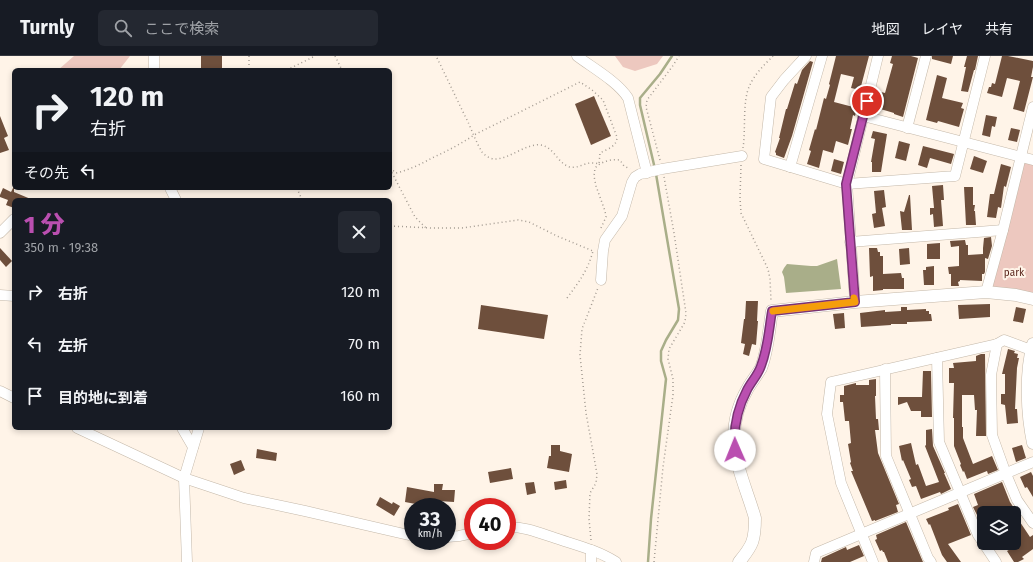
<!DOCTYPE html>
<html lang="ja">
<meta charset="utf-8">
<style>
body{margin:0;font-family:"Fira Sans","Noto Sans JP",sans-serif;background:#242831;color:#f1f3f6;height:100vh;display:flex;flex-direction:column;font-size:15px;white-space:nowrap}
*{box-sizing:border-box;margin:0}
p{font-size:13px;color:#9ea1a6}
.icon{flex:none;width:22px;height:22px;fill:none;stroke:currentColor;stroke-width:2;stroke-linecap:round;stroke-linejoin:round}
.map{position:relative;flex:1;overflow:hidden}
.sheet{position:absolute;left:12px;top:142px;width:380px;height:232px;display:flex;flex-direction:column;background:#171b24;border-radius:6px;box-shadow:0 2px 6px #0003}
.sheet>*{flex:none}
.guide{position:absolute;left:12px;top:12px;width:380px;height:122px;border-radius:6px;box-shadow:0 2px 6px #0003;background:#171b24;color:#f1f3f6;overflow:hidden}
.fabs{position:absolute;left:977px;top:450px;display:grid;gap:8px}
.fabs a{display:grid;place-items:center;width:44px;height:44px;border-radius:6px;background:#171b24;box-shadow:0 2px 6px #0003;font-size:20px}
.speed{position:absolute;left:404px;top:442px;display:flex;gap:8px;font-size:20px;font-weight:700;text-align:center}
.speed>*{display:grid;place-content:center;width:52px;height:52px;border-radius:50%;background:#171b24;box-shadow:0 2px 6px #0003;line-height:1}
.speed small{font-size:10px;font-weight:400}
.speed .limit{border:6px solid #d22;background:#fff;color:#111}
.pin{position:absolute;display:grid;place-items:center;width:34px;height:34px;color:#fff;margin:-17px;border:2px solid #fff;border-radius:50%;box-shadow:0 1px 4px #0007}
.me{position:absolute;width:44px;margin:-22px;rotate:359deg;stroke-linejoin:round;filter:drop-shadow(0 0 3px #0008)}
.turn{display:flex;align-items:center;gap:14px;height:84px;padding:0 12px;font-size:18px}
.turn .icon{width:52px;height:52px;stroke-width:2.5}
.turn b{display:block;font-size:28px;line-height:34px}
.then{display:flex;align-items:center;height:38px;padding:0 12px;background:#0003;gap:8px;font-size:15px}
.round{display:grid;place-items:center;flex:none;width:42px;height:42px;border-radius:6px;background:#242831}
.summary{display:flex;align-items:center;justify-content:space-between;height:68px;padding:0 12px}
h1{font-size:24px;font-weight:800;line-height:30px;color:#ba4fb0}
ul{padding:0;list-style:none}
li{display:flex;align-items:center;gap:12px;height:52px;padding:0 12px}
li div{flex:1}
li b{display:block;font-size:15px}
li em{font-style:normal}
header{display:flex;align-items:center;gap:24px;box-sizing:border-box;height:56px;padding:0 20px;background:#171b24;border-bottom:1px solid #363941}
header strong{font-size:19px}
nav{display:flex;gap:22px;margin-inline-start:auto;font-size:14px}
.search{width:280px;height:36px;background:#242831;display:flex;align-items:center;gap:10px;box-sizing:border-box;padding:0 14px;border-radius:6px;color:#9ea1a6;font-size:15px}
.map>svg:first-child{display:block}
.green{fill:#edc8bf}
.water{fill:#a9ae89}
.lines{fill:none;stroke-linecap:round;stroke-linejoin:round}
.stream{stroke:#a9ae89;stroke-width:2.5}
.building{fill:#6e4f3c}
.minor-casing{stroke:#c4b8a9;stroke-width:11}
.tertiary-casing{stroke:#c4b8a9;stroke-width:13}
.path{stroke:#a49c93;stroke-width:1.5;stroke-dasharray:1 3;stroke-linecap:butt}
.minor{stroke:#fff;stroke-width:10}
.tertiary{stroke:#fff;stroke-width:12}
.route-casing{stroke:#793372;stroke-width:10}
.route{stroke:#ba4fb0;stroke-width:7}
.slow{stroke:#f59e0b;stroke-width:7}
.labels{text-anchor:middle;stroke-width:4;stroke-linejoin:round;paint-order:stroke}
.park-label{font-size:10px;fill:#562117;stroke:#fff4e8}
</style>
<header>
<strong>Turnly</strong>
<div class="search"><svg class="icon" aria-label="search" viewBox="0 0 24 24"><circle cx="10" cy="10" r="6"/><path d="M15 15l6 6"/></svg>ここで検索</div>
<nav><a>地図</a><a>レイヤ</a><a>共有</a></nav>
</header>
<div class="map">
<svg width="1033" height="506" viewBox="0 0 1033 506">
<rect width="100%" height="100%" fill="#fff4e8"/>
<g class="green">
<polygon points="74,0 130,0 119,14 58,14"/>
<polygon points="615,0 663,0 657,8 635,15 623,11"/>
<polygon points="1023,104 1033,107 1033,239 990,233"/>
</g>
<polygon class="water" points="837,203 841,233 786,237 784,221 782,216 784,212 787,208 811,210 817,210"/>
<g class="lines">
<g class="stream">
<polyline points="655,113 640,49 640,42 660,18 672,0"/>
<polyline points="648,506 651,463 666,323 661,305 661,295 666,284 678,264 679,253 656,118"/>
</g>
</g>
<g class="building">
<rect x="201" y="0" width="21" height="14"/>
<polygon points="836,0 869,0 860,34 851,32 854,21 841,18 834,46 857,52 855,60 853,59 850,73 852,73 848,89 836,85 833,97 823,94 819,112 807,108 811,95 809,94 815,73 816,74 824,42 826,43 830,29 829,28"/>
<polygon points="892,0 911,0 918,2 903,61 894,58 894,57 877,52 881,36 885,37 893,8 890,7"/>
<polygon points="932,0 953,0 951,8 932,3"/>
<polygon points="967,0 978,0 975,14 974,14 968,36 961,35 966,11 964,11"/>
<polygon points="1002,0 1008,0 1033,5 1033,11 1031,21 1033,21 1024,56 1013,53 1020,25 1007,22 1002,41 987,37 989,31 991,31 992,27 995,28"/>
<polygon points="810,5 813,6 792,80 784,102 776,99 776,97 775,96 780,82 779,82 786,53 787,53 795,27 797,28 802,14"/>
<polygon points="937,19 947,22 942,42 963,47 961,52 964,53 959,71 938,65 937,67 926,64"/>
<polygon points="594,40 611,80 591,89 575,48"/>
<polygon points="986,59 997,61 995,71 992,70 990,81 982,79"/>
<polygon points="0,60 8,80 4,82 9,94 0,97"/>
<polygon points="1011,72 1020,74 1017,86 1008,84"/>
<polygon points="873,75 887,78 881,116 872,116 872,106 871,106 875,83 871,82"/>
<polygon points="899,85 910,88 906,105 895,102"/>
<polygon points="923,90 954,98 951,108 930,102 927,112 918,109"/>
<polygon points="974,100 987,105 983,117 970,113"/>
<polygon points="834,103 844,106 841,118 831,115"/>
<polygon points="1001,108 1011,111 1006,131 1004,130 1001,152 998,151 996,162 987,161 990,138 994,138"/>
<polygon points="943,129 944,144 941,144 943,170 934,171 933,158 930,159 930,152 934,152 932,130"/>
<polygon points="14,130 14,136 33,144 14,144 14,152 6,149 8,144 0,141 0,139 3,132 11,136"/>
<polygon points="964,131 973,131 973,149 975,149 974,155 975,155 976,169 966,169"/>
<polygon points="884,134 886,151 882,152 885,170 874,172 872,158 876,157 874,135"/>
<polygon points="909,139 910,139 912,174 902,174 900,155 904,156"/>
<polygon points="991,181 992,190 988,203 985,202 985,216 984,218 982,218 982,225 960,224 960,225 958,226 959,230 951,230 951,218 949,218 948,211 959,210 959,190 951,191 950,185 965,184 966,189 968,189 968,199 983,198 983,192 984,182"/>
<polygon points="940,187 940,203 927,203 927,188"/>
<polygon points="0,192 12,205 6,211 0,204"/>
<polygon points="869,192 877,192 878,196 880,196 880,200 883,200 883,218 901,217 902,222 904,222 904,233 883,233 883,234 873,235 873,220 870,221"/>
<polygon points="909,192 910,208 900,209 899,193"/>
<polygon points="934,210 934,229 924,229 923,214 926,214 926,211"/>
<polygon points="746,245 758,245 757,265 758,265 756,289 752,288 749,300 743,298 745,288 741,287 744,263 745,263"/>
<polygon points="990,248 990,261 959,263 958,249"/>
<polygon points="481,249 548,259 544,283 478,273"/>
<polygon points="901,251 907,251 907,254 926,253 926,255 929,255 929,258 931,258 932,265 910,266 907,266 907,268 891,268 891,269 861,271 860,257 885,254 885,256 901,255"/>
<polygon points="1016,251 1026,253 1023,267 1013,265"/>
<polygon points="844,257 845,272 835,273 833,258"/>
<polygon points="1008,293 1015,295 1014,297 1018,298 1017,302 1019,302 1017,312 1015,353 1017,353 1018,367 1007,368 1005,349 1001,348 1001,338 1005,338 1005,318 1002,318"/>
<polygon points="981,298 985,298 986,380 976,380 977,354 975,354 974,339 962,339 962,371 963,371 963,382 973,408 992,400 998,414 988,418 987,415 967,423 964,415 963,416 960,409 961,408 954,390 954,362 953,362 954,327 949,327 949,312 954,312 953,307 976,305 976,300"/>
<polygon points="923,315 931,315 932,361 921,361 921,355 911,355 907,346 898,349 898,341 922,341"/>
<polygon points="876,323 876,340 875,340 876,363 878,363 879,374 875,374 878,397 899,448 896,449 898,456 875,465 875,464 872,465 851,415 853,415 850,407 851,406 848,388 851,387 849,365 845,365 843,346 840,346 840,339 844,339 844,330 856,327 856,329 869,329 869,324"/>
<polygon points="932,373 933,390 945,417 944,417 951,433 941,438 940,436 921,443 916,430 912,431 909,424 911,423 903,404 902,405 899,390 911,387 916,409 918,408 926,430 939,426 925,390 926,389 926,374"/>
<polygon points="551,389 560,389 560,395 572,398 569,416 547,412 549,400 551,400"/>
<polygon points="1022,389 1026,402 1016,406 1012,392"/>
<polygon points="257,393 277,397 276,405 256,402"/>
<polygon points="241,404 245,414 234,419 230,408"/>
<polygon points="511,412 513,423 490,427 488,416"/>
<polygon points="1031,416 1033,420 1033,441 1027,431 1025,432 1020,421"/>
<polygon points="566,424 567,432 555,434 554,426"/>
<polygon points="534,426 536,437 527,439 525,427"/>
<polygon points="1002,426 1010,446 1016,455 1012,457 984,457 984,459 978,461 973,451 978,449 974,438"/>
<polygon points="434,428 443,428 442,434 455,434 454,446 422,444 421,449 405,446 407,431 434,436"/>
<polygon points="380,441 392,448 393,446 400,450 394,460 376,449"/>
<polygon points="958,448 971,479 948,488 961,506 947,506 942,499 930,468 929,469 926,463 949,454 948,452"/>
<polygon points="1014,457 1030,481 1033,479 1033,493 1022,501 1024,503 1018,506 1014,506 1007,495 1014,491"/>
<polygon points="906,466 923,506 888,506 884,496 883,496 882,494 880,495 875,484 877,483 876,479"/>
<polygon points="859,489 864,500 850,506 821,506 822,502 846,491 847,494"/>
</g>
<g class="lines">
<defs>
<g id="minor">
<polyline points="154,0 154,14"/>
<path d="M577,0C593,12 618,26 628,42L647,117"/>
<polyline points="806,0 784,24 771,41 764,103 847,128 955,120 985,0"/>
<polyline points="863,60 1033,104"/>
<polyline points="907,72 926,0"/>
<polyline points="790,111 822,0"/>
<polyline points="170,132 176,144"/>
<polyline points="0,177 14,163"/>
<polyline points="850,186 1003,174"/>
<polyline points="601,224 603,195 605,184 622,160 632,126 635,121 640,118 662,113 742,100"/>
<polyline points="986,236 1003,174 1033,51"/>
<polyline points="0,239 14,240"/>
<polyline points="855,246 847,128 878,0"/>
<polyline points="997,288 991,319 992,379 1006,418 1017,444 1033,467"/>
<polyline points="937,302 939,386 978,479 996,506"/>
<polyline points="885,313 886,400 928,502 931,506"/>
<polyline points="0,335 14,342"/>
<polyline points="77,372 184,422 244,442 305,455 413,480"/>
<polyline points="182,372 193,391"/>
<path d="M507,471C523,470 540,477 555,482C576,489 597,494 616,506"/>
<polyline points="447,481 459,480 473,477"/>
<polyline points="187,506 184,422 199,372"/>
<polyline points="591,506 591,494"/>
<polyline points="814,506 816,497 1033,406"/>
<polyline points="873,506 841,427 827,358 831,326 997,288 1004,284 1031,294"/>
</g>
<g id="tertiary">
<path d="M1033,288C1025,318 1027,358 1033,387"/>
<path d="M739,506C753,489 755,484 755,462C748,437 734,407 734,382C734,365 739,347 748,332C752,325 757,319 761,312C768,294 769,273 772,255L855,246L986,236L1016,239L1033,243"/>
</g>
</defs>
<use href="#minor" class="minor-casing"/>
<use href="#tertiary" class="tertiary-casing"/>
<g class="path">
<polyline points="249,0 249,14"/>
<polyline points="335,0 342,14"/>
<polyline points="287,14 315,0"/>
<path d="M743,92C746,74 742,44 750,29C754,19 765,8 773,0"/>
<polyline points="660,104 646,51 647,44 672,11 679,0"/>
<polyline points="741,109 740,142 741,157 768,213 770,223 771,245"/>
<path d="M390,112L396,117C409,114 421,108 432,102C447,95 461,88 474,79L580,26L592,34L603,44L617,81C617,91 607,93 600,97L599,108C596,107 593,107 590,107C582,108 575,114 567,110C557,105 553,91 541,89C526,87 510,103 495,103C491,103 485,100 482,96C477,88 472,75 468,66C457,44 447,22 436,0"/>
<polyline points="390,113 415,161 426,172"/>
<polyline points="297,132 302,144"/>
<polyline points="390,170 432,172 462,172 518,164 529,166 557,180 593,195"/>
<path d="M601,172L606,161L605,155L596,130L594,120L595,112C602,105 611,103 620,104L624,110L630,113"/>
<path d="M567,242C579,226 588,214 593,195"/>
<polyline points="591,484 589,463 590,437 596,427 597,418 586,357 580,299 582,273 598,232"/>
<polyline points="654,506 663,411 673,339 673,323 668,303 669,293 685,266 686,257 674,177 664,121"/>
</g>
<use href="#minor" class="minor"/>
<use href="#tertiary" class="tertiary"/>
</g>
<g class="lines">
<defs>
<path id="route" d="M735,394C733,373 737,353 747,334C751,326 758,319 761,310C768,292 769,273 772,255L855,246L846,128L867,45"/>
</defs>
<use href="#route" class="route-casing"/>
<use href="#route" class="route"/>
<polyline class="slow" points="773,255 855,246 854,242"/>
</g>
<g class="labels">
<g class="park-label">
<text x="1014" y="220">park</text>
</g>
</g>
</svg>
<div class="fabs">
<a><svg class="icon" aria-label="layers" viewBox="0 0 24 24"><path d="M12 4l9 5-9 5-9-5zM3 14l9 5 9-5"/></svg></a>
</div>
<div class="speed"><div>33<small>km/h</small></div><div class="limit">40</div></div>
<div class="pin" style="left:867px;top:45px;background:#d93025"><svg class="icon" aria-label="arrive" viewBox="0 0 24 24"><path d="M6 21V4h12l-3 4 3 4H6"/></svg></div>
<svg class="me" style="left:735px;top:394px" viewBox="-20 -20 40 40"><circle r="19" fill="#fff"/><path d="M0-13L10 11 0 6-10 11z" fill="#ba4fb0"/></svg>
<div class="guide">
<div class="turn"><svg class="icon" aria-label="right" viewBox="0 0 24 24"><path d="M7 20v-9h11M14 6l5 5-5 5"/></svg><div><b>120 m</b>右折</div></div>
<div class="then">その先<svg class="icon" aria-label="left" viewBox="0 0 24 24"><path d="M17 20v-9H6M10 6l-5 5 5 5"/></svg></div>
</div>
<section class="sheet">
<div class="summary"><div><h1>1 分</h1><p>350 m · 19:38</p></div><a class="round"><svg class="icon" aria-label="close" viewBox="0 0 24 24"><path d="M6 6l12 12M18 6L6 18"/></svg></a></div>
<ul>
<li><svg class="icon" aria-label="right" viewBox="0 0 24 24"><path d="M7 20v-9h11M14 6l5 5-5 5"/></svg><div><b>右折</b></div><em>120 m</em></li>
<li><svg class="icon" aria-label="left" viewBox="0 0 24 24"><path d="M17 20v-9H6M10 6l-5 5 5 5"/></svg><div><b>左折</b></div><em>70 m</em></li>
<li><svg class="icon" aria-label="arrive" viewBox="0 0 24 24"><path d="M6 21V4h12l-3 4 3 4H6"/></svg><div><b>目的地に到着</b></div><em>160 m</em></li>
</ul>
</section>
</div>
